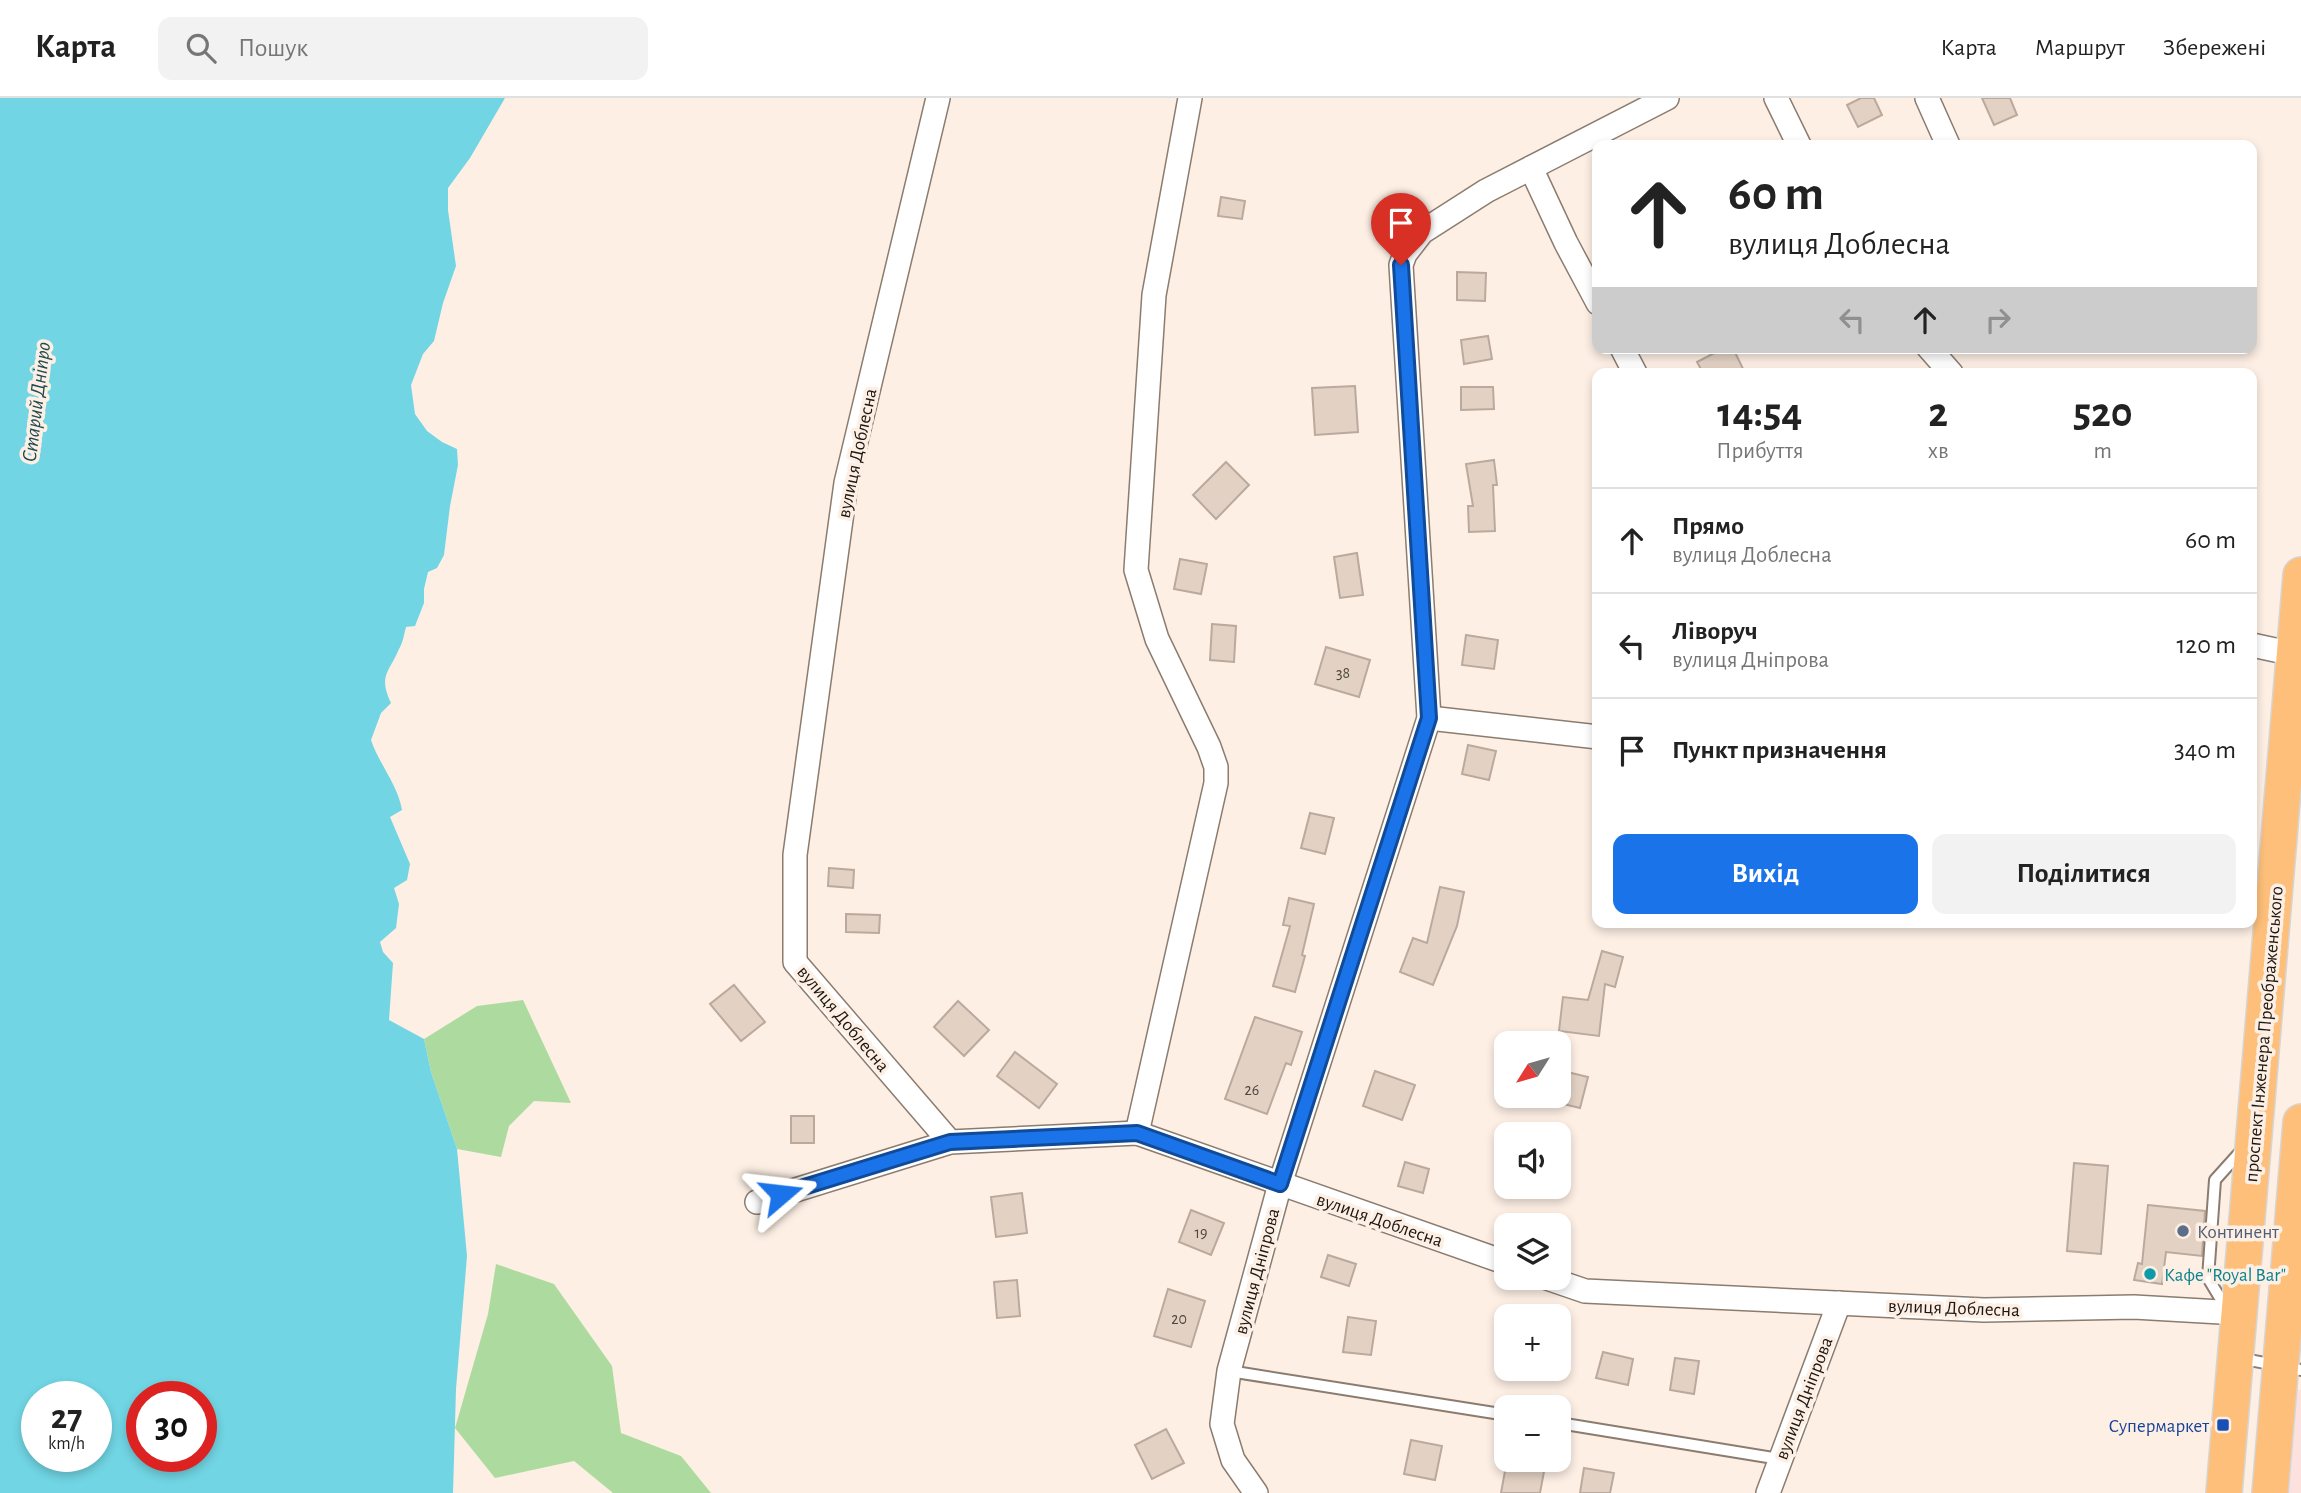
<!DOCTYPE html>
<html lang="uk">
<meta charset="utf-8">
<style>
body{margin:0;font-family:"Alegreya Sans",sans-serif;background:#f2f2f2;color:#222;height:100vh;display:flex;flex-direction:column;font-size:26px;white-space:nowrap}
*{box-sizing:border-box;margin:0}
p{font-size:23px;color:#767676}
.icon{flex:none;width:38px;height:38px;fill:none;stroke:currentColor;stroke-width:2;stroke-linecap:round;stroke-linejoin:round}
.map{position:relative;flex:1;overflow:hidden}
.details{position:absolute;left:1592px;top:270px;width:665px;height:560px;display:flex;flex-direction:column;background:#fff;border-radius:14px;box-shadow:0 4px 10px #0003}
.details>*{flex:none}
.guide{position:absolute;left:1592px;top:42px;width:665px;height:214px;border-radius:14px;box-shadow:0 4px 10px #0003;background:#fff;color:#222;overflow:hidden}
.needle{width:46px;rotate:233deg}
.controls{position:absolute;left:1494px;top:933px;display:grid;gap:14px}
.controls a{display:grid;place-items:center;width:77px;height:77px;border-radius:14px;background:#fff;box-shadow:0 4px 10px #0003;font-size:35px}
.speed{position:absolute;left:21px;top:1283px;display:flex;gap:14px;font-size:35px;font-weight:700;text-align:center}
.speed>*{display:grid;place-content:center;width:91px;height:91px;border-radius:50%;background:#fff;box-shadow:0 4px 10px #0003;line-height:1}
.speed small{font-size:18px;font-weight:400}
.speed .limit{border:10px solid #d22;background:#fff;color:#111}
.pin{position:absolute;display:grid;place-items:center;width:60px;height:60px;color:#fff;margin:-72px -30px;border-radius:50% 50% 50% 0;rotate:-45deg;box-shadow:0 0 7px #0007}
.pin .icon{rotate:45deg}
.me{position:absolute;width:77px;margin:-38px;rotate:73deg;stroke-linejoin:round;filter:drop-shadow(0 0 5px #0008)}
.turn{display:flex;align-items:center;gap:24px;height:147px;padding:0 21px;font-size:32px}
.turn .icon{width:91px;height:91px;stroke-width:2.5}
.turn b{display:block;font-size:49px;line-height:60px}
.lanes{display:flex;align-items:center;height:66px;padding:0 21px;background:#0003;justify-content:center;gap:35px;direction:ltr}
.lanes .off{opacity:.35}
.eta{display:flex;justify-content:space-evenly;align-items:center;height:119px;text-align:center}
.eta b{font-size:42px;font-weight:700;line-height:49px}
.button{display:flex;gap:14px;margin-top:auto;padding:14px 21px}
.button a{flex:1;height:80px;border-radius:14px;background:#1a73e8;color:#fff;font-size:28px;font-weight:700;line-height:80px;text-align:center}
.button a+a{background:#f2f2f2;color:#222}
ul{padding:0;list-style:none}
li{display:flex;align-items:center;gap:21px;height:105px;padding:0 21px;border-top:2px solid #e0e0e0}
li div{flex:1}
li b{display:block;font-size:26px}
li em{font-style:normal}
header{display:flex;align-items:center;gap:42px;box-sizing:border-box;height:98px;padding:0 35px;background:#fff;border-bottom:2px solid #e0e0e0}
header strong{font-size:33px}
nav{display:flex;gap:38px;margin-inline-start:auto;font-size:24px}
.search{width:490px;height:63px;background:#f2f2f2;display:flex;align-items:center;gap:18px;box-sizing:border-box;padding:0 24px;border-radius:14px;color:#767676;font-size:26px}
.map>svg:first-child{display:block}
.commercial{fill:#fce1df}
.green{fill:#addb9f}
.water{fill:#71d5e3;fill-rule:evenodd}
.building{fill:#e3d2c4;stroke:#baa99c;stroke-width:2}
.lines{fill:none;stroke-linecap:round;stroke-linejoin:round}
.lane-casing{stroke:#8b7c6f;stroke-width:14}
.street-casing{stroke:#8b7c6f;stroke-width:26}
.primary-casing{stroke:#d6d5d4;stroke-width:38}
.lane{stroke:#fff;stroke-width:10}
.street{stroke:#fff;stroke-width:23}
.primary{stroke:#fdbf7a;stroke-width:35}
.route-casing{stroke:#114b97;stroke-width:18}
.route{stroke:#1a73e8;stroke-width:12}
.service-dot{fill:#5c6f8a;stroke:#fdefe4;stroke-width:2.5}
.culture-dot{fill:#0f9aa8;stroke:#fdefe4;stroke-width:2.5}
.transit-dot{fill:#1a4fb4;stroke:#fdefe4;stroke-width:2.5}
.labels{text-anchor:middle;stroke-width:7;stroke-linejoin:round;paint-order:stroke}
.number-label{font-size:16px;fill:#4e463e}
.street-label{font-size:19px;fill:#1d1712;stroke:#fdefe4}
.service-label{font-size:19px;fill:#4e5e75;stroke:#fdefe4;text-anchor:start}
.culture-label{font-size:19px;fill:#0d838f;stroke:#fdefe4;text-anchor:start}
.transit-label{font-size:19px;fill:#164399;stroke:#fdefe4;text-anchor:end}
.water-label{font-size:21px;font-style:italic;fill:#1d4a51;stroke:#fdefe4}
</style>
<header>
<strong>Карта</strong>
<div class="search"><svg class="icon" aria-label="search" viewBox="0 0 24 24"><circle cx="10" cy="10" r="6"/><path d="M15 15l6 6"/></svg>Пошук</div>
<nav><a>Карта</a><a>Маршрут</a><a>Збережені</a></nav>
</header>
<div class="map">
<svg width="2301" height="1395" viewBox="0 0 2301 1395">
<rect width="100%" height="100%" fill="#fdefe4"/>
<polygon class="commercial" points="2288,1290 2301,1292 2301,1395 2282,1395"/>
<g class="green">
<polygon points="523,902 571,1005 534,1003 509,1028 501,1059 457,1051 431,974 424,941 477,908"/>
<polygon points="496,1166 554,1186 612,1268 621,1335 681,1358 711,1395 613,1395 574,1363 495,1380 455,1330 488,1216"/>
</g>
<path class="water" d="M0,0H505L470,60L448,90V112L456,168L443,205L434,243L423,256L411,287L415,316L427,333L442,344L457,351L458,367L450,408L444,457L437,470L428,474L424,491V505L415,528L406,529C404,536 403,545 399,551C389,575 378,577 391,605L381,615L371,642C379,666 398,687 402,712L390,719L410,766L407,782L394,790L399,806L396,830L380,844L383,854L393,865L389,922L424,941L431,974L457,1051L467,1158L456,1291L453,1395H0ZM37,1298H96V1358H37ZM201,1298V1358H142V1298Z"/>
<g class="building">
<polygon points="1861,0 1874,0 1882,17 1858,29 1847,7"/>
<polygon points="1982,0 2010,0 2017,17 1994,27"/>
<polygon points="1221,99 1245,103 1242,121 1218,118"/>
<polygon points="1457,174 1486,175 1485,203 1457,202"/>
<polygon points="1488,238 1492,261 1464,266 1461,242"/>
<polygon points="1724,250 1733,250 1745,275 1703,275 1697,264"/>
<polygon points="1355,288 1358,334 1315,337 1312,290"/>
<polygon points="1461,289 1493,289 1494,311 1461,312"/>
<polygon points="1494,362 1497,387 1493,387 1495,433 1469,434 1468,408 1473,408 1466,366"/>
<polygon points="1226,364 1249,387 1216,421 1193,397"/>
<polygon points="1357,455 1363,497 1340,500 1334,459"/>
<polygon points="1180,461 1207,466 1201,496 1174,491"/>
<polygon points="1212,526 1236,528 1234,564 1210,562"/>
<polygon points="1466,537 1498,542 1494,571 1462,567"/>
<polygon points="1326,549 1370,562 1359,599 1315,586"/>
<polygon points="1468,647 1496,653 1489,682 1462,676"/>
<polygon points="1310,715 1334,720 1325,756 1301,750"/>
<polygon points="829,770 854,772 853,790 828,788"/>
<polygon points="1440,789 1464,794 1457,828 1433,887 1400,874 1413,840 1427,845"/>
<polygon points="1289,800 1314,806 1302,857 1305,858 1295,894 1273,888 1290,828 1283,827"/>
<polygon points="846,816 880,817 879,835 846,834"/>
<polygon points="1602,853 1623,859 1615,889 1605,886 1599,938 1559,933 1563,899 1588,902"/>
<polygon points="734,887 765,924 741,943 710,906"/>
<polygon points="958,903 989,932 964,958 934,929"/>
<polygon points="1255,919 1302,934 1291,967 1286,965 1267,1016 1225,1001"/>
<polygon points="1015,954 1057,986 1039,1010 997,978"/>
<polygon points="1559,972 1588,979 1580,1010 1559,1005"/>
<polygon points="1375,973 1415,987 1402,1022 1363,1008"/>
<rect x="791" y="1018" width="23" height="27"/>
<polygon points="1405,1064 1429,1071 1423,1095 1398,1088"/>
<polygon points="2074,1065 2108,1068 2101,1156 2067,1153"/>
<polygon points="1022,1095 1027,1135 996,1139 991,1099"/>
<polygon points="2148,1107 2205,1113 2202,1158 2166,1154 2162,1186 2134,1182 2138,1165 2142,1166"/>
<polygon points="1191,1112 1224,1125 1211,1157 1179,1144"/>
<polygon points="1328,1157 1356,1166 1349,1188 1321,1179"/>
<polygon points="1017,1182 1020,1218 997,1220 994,1184"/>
<polygon points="1168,1191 1205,1203 1191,1249 1154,1238"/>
<polygon points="1348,1219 1376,1223 1371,1257 1343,1254"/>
<polygon points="1603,1254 1633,1261 1628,1287 1596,1280"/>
<polygon points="1675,1260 1699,1263 1694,1296 1670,1292"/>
<polygon points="1166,1331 1184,1365 1152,1381 1135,1347"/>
<polygon points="1411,1342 1442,1348 1435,1382 1404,1376"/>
<polygon points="1507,1362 1545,1368 1540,1395 1501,1395"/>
<polygon points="1584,1370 1614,1375 1610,1395 1580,1395"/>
</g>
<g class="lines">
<defs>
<g id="lane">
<polyline points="2229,1215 2208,1180 2215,1082 2242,1052"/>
<polyline points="2239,1260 2301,1272"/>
<polyline points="1229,1273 1507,1317"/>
<polyline points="1559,1325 1780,1361"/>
</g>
<g id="street">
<polyline points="938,0 846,385 795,757 795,864 950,1044"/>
<polyline points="1776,0 1799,47"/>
<polyline points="1927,0 1948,47"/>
<polyline points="1531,70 1566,145 1598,205"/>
<polyline points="1622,250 1635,275"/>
<polyline points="1929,250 1951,275"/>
<polyline points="2252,547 2294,556"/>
<polyline points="1429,620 1598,639"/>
<polyline points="1137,1035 1216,685 1216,669 1209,649 1157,541 1136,472 1154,197 1190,0"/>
<polyline points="757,1104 950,1044 1137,1035 1507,1165"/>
<polyline points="1547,1180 1585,1193 1984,1212 2134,1209 2238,1215"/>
<polyline points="1256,1395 1233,1362 1222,1326 1229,1273 1280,1086 1429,620 1401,167 1405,156 1422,134 1486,93 1667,0"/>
<polyline points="1768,1395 1839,1205"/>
</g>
<g id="primary">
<polyline points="2224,1395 2301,477"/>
<polyline points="2270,1395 2301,1024"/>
</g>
</defs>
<use href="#lane" class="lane-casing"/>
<use href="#street" class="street-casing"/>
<use href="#primary" class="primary-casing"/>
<use href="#lane" class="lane"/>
<use href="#street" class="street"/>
<use href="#primary" class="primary"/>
</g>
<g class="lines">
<defs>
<polyline id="route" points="781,1096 950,1044 1137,1035 1280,1086 1429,620 1401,167"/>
</defs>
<use href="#route" class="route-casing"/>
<use href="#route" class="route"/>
</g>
<circle class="service-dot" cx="2183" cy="1133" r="7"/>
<circle class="culture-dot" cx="2150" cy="1176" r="7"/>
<rect class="transit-dot" x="2216" y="1320" width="14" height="14" rx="3.5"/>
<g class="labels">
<g class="number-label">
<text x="1343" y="580">38</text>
<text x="1252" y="997">26</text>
<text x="1201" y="1140">19</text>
<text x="1179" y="1226">20</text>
</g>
<g class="street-label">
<text transform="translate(856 355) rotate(-78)" y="7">вулиця Доблесна</text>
<text transform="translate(844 920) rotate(50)" y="7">вулиця Доблесна</text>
<text transform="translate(2263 936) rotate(-85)" y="7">проспект Інженера Преображенського</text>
<text transform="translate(1380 1121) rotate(19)" y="7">вулиця Доблесна</text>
<text transform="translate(1256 1173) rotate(-75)" y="7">вулиця Дніпрова</text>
<text transform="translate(1954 1209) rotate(2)" y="7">вулиця Доблесна</text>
<text transform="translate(1803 1300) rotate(-69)" y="7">вулиця Дніпрова</text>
</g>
<g class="service-label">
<text x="2197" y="1140">Континент</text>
</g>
<g class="culture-label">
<text x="2164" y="1183">Кафе "Royal Bar"</text>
</g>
<g class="transit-label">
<text x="2209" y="1334">Супермаркет</text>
</g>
<g class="water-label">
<text transform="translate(36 304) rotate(-83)" y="7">Старий Дніпро</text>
</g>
</g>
</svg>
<div class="controls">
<a><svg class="needle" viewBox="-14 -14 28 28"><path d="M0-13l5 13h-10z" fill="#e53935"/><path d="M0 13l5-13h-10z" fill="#767676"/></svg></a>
<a><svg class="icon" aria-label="sound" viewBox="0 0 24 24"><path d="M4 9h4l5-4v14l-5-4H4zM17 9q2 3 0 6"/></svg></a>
<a><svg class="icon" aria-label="layers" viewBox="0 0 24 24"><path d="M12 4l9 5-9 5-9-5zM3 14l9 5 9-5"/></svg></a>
<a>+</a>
<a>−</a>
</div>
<div class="speed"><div>27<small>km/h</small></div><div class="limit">30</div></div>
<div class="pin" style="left:1401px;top:167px;background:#d93025"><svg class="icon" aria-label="arrive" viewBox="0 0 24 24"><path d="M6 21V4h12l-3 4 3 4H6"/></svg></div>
<svg class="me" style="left:781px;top:1096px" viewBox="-20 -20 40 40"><path d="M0-17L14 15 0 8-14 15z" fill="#1a73e8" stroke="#fff" stroke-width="4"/></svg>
<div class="guide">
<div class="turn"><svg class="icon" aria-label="ahead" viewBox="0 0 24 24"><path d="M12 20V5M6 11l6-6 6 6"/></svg><div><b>60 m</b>вулиця Доблесна</div></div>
<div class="lanes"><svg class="icon off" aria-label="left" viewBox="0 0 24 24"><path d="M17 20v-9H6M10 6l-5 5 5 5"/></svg><svg class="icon" aria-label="ahead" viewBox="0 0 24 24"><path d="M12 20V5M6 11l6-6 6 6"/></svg><svg class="icon off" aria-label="right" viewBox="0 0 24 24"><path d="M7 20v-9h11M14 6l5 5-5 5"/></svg></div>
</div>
<section class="details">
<div class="eta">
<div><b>14:54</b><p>Прибуття</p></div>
<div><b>2</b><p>хв</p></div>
<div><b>520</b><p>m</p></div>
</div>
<ul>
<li><svg class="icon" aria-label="ahead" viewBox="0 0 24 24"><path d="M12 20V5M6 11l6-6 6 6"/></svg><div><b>Прямо</b><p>вулиця Доблесна</p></div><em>60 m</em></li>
<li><svg class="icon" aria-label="left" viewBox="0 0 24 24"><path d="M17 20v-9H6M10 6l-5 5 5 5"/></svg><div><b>Ліворуч</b><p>вулиця Дніпрова</p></div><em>120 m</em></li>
<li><svg class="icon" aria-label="arrive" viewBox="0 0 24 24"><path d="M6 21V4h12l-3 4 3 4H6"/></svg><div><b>Пункт призначення</b></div><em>340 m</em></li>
</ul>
<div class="button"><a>Вихід</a><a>Поділитися</a></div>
</section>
</div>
